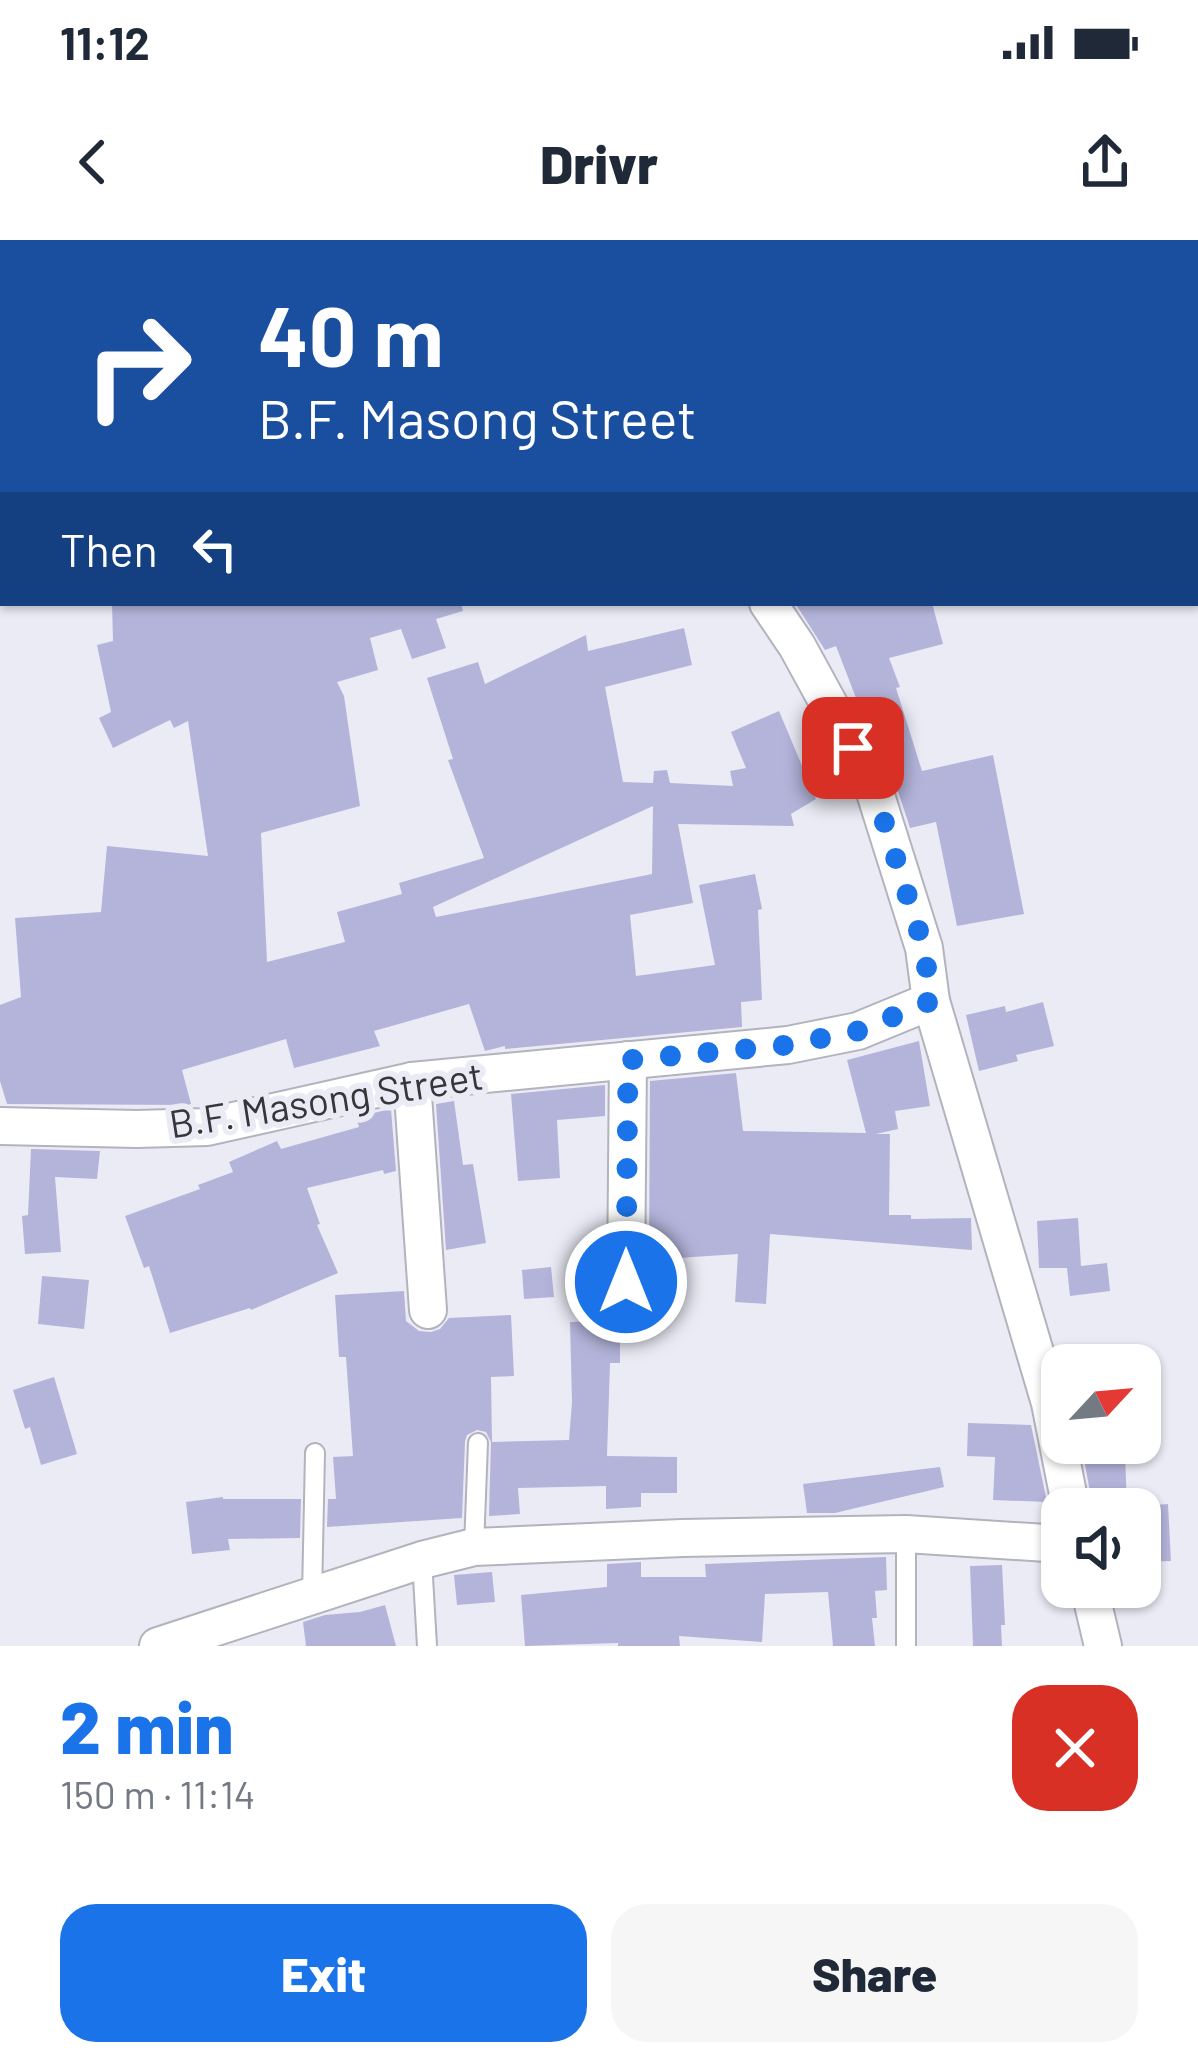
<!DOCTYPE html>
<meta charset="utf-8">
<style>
body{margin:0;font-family:Barlow,sans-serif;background:#f6f6f7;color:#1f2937;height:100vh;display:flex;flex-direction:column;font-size:45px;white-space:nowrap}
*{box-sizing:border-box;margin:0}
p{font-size:39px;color:#747a83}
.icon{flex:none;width:66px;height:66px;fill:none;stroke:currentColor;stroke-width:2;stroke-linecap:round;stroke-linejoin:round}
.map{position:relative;height:1406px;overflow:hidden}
.side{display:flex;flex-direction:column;background:#fff;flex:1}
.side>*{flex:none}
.hud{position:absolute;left:0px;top:0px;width:1200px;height:366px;box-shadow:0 3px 9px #0004;background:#1a4fa0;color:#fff;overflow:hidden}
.needle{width:78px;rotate:64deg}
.controls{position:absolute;left:1041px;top:1104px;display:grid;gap:24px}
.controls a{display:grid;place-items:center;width:120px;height:120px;border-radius:24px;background:#fff;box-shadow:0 3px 9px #0004;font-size:60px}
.pin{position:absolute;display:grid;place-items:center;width:102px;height:102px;color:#fff;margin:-51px;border-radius:24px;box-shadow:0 6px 18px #0006}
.me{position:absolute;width:132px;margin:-66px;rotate:0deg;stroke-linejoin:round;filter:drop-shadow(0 0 9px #0008)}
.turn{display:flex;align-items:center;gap:42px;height:252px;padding:0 60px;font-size:54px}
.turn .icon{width:156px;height:156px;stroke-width:2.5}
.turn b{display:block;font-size:84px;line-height:102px}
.then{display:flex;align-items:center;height:114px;padding:0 60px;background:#0003;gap:24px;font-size:45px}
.round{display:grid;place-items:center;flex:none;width:126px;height:126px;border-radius:36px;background:#f6f6f7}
.overview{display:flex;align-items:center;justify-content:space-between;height:204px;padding:0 60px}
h1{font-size:72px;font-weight:800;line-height:90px;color:#1a73e8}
.action{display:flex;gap:24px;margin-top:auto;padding:24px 60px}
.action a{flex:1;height:138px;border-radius:36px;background:#1a73e8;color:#fff;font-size:48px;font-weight:800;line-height:138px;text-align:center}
.action a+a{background:#f6f6f7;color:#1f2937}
.status{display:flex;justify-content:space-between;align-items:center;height:84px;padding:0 60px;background:#fff;direction:ltr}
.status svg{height:33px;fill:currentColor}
header{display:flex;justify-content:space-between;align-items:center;height:156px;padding:0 60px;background:#fff;font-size:54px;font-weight:800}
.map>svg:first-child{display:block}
.building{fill:#b4b4db;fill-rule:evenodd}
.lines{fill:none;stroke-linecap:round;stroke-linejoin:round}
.service-casing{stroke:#b3b3be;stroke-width:22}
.minor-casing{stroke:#b3b3be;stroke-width:40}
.service{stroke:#fff;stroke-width:18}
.minor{stroke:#fff;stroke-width:36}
.route{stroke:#1a73e8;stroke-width:21;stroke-dasharray:0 37.8}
.labels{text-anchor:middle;stroke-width:12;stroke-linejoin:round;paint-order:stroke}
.street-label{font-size:39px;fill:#36363a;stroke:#ebebf6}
</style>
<div class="status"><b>11:12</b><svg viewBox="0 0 49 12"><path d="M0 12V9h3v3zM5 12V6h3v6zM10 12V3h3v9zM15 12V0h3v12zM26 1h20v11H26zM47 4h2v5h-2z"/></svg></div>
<header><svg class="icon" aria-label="back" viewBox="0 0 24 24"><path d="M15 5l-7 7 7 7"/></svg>Drivr<svg class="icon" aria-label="share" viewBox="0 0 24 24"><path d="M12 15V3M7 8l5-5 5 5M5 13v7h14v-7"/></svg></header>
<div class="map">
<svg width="1198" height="1406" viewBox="0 0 1198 1406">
<rect width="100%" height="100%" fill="#ebebf6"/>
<g class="building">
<path d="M112,363H461L463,371L436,379L446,408L412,419L401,389L370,398L378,430L337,442L344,456L360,566L261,593L267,722L345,702L337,672L402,654L399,643L484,618L448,520L453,519L427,438L478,422L485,444L586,395L588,411L684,388L692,425L605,447L623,542L653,543L654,531L667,530L670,543L733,546L730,531L746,528L731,492L779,471L816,559L791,574L794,586L678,584L693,663L630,675L636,736L715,725L699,645L755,634L762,669L758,670L762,760L741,762L742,787L505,809V806L485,811L469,764L374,791L380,806L294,828L286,799L182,830L191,864L188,865L7,864L0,841V765L21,757L15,678L101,672L107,606L208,616L188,481L174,488L170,480L113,508L99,478L111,472L97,405L113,401ZM653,566L652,634L436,677L433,667Z"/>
<polygon points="795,363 932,363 943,404 889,418 900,447 896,448 922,531 993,515 1024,674 957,686 936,582 910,588 893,536 866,484 836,406 825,410"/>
<polygon points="1043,762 1054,806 1016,815 1018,821 979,831 966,775 1005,766 1006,772"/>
<polygon points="919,801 930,866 895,871 898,889 876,894 890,894 889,975 911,975 911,979 971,978 972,1010 770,994 766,1064 735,1062 738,1014 649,1020 650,841 736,833 743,891 866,893 847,820"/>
<polygon points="605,845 605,876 557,880 560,938 518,941 511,854"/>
<polygon points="454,861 463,925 473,924 486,1003 446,1010 436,864"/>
<polygon points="391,869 396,931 384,934 383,930 307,948 320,984 317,985 338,1033 251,1070 250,1068 170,1093 149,1026 144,1028 125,976 200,949 198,945 233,932 229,922 277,901 281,909 359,887 356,877"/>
<polygon points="31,909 100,911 97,939 55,937 61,1012 25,1014 22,976 28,975"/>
<polygon points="1078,978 1081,1026 1107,1023 1110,1051 1070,1056 1067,1028 1039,1028 1037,981"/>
<polygon points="551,1027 554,1057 524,1059 522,1030"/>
<polygon points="42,1036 89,1040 84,1089 38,1084"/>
<polygon points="404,1051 406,1081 419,1091 431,1092 440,1089 449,1078 511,1075 514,1136 491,1137 492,1202 569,1200 572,1162 570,1082 620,1081 620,1123 610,1123 607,1216 677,1217 677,1253 641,1253 641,1267 606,1269 606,1246 518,1248 520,1274 489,1276 491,1202 486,1192 477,1190 467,1195 465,1201 462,1278 327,1287 328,1259 336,1259 333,1217 353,1216 346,1117 339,1117 335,1055"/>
<polygon points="54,1137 77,1214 41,1225 30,1187 25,1189 13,1150"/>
<polygon points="968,1183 1031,1185 1047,1262 993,1260 995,1217 967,1216"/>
<polygon points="1125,1212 1127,1269 1093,1269 1083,1213"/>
<polygon points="940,1227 944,1247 835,1273 807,1273 803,1244"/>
<polygon points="223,1257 223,1259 301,1259 300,1298 228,1299 230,1310 192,1314 186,1262"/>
<polygon points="1168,1264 1171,1321 1140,1322 1140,1266"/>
<polygon points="886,1317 887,1350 875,1351 877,1378 872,1378 875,1406 833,1406 828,1352 765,1354 762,1402 679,1396 680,1406 618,1406 618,1403 525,1406 521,1355 607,1347 607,1324 641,1322 641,1337 706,1337 705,1324"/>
<polygon points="1002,1325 1005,1385 1001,1385 1002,1406 973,1406 970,1326"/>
<polygon points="492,1332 495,1362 457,1365 454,1335"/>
<polygon points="385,1365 396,1406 306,1406 303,1382 325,1375 360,1372"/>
</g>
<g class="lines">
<defs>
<g id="service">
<polyline points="474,1307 478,1203"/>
<polyline points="422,1320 427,1406"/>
<polyline points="312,1356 315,1213"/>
<polyline points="906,1406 906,1294"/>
</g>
<g id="minor">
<polyline points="518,0 520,3"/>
<polyline points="768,363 797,406 872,543 924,708 931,761 1050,1163 1071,1269"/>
<polyline points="412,841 428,1070"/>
<polyline points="0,886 137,889 207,887 412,841 788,805 858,791 931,761"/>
<polyline points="626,1042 628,820"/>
<polyline points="1089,1347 1103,1406"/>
<polyline points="158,1406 422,1320 474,1307 682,1298 906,1294 1062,1304"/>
</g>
</defs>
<use href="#service" class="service-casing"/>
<use href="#minor" class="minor-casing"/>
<use href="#service" class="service"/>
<use href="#minor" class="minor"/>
</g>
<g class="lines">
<polyline class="route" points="626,1042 628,820 788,805 858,791 931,761 924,708 872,543 853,508"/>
</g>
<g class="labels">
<g class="street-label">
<text transform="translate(326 860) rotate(-9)" y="14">B.F. Masong Street</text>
</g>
</g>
</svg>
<div class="controls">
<a><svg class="needle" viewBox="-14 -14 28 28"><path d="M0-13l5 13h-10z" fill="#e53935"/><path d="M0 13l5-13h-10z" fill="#747a83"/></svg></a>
<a><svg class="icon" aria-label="sound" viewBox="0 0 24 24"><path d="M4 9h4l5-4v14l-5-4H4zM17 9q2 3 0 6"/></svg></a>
</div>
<div class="pin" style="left:853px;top:508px;background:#d93025"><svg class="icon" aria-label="arrive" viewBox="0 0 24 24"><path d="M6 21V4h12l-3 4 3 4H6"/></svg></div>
<svg class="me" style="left:626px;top:1042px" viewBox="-20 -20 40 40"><circle r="17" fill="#1a73e8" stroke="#fff" stroke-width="3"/><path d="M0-11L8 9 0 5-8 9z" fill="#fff"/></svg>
<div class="hud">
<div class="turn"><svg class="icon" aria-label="right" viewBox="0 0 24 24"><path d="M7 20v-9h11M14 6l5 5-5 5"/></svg><div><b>40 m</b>B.F. Masong Street</div></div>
<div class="then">Then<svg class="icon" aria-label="left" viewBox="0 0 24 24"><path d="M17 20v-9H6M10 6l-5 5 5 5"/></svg></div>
</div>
</div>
<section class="side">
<div class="overview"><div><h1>2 min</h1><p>150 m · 11:14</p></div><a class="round" style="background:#d93025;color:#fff"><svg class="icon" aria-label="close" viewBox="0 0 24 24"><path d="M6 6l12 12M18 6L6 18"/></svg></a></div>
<div class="action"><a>Exit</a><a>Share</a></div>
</section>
